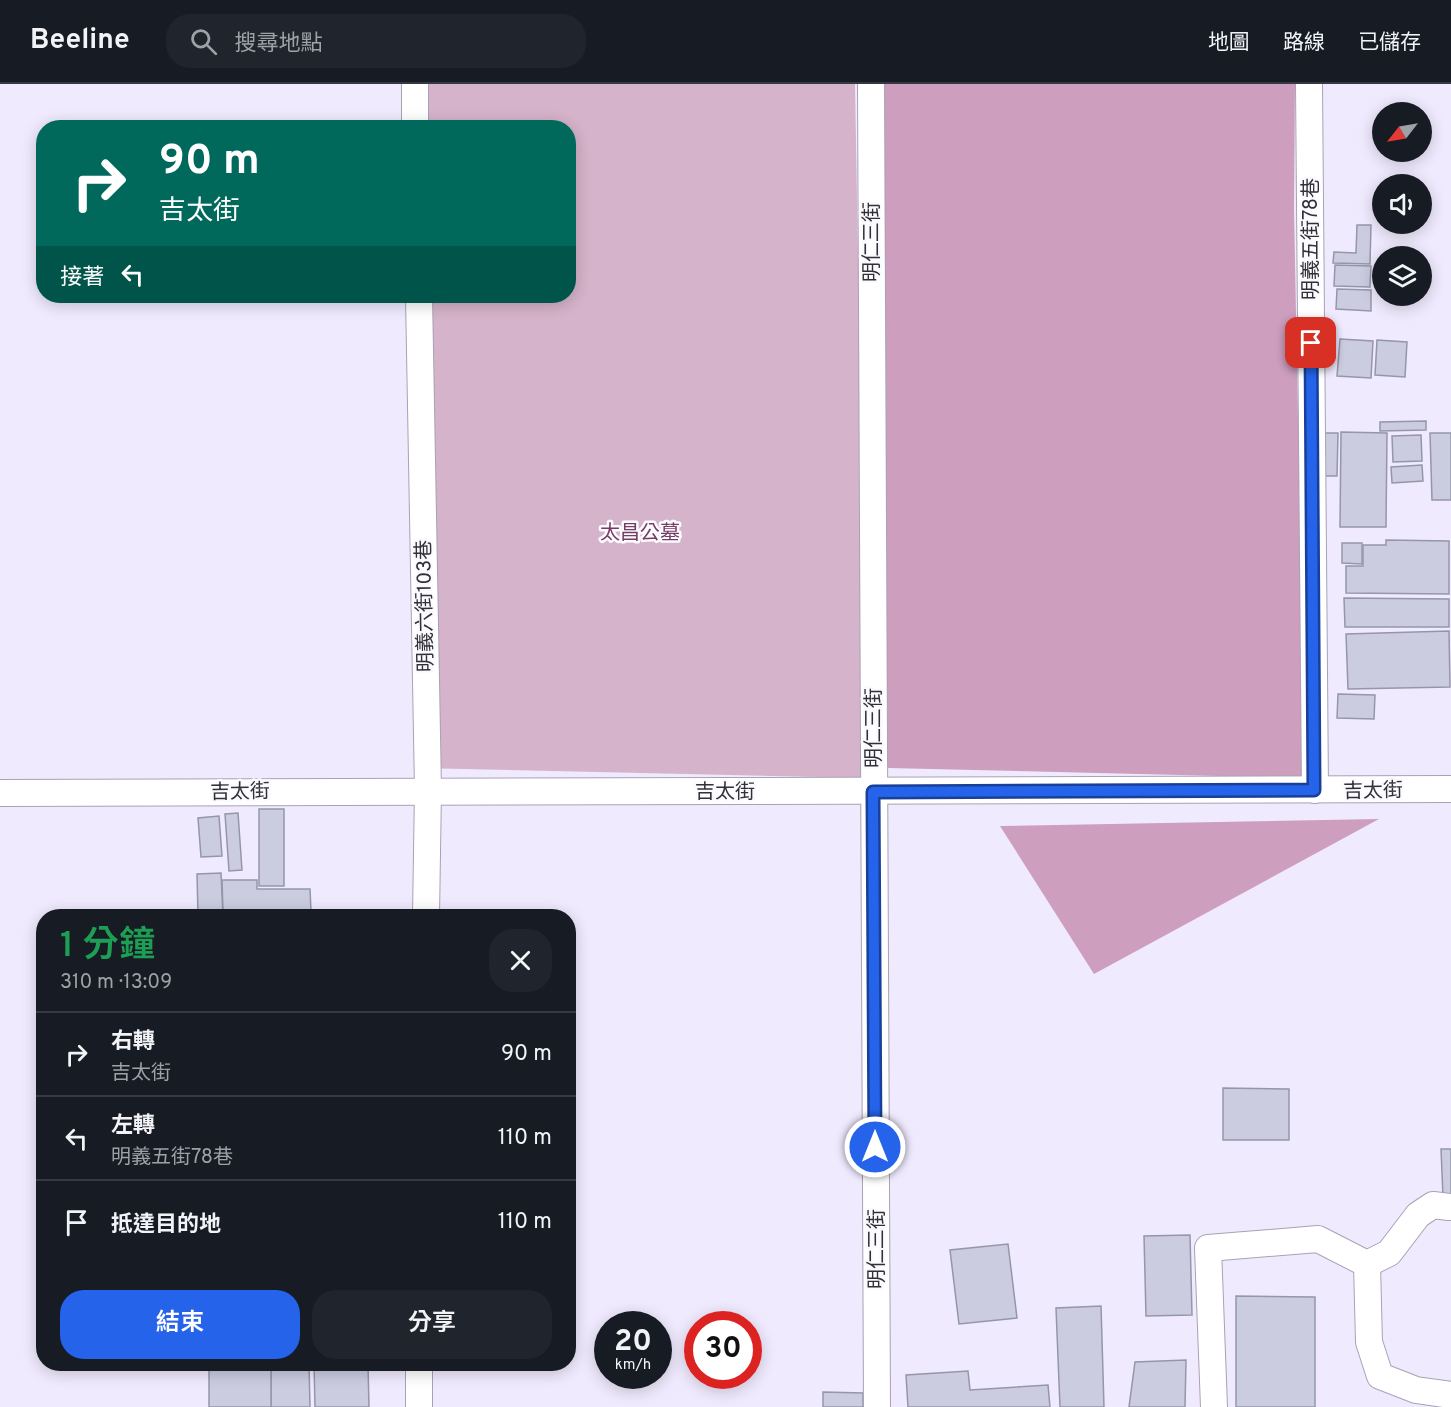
<!DOCTYPE html>
<html lang="zh-TW">
<meta charset="utf-8">
<style>
body{margin:0;font-family:Overpass,"Noto Sans TC",sans-serif;background:#20242c;color:#f1f3f6;height:100vh;display:flex;flex-direction:column;font-size:22px;white-space:nowrap}
*{box-sizing:border-box;margin:0}
p{font-size:20px;color:#9ea1a6}
.icon{flex:none;width:33px;height:33px;fill:none;stroke:currentColor;stroke-width:2;stroke-linecap:round;stroke-linejoin:round}
.map{position:relative;flex:1;overflow:hidden}
.drawer{position:absolute;left:36px;top:825px;width:540px;height:462px;display:flex;flex-direction:column;background:#171b24;border-radius:24px;box-shadow:0 3px 15px #0003}
.drawer>*{flex:none}
.guide{position:absolute;left:36px;top:36px;width:540px;height:183px;border-radius:24px;box-shadow:0 3px 15px #0003;background:#00695c;color:#fff;overflow:hidden}
.needle{width:39px;rotate:239deg}
.controls{position:absolute;left:1372px;top:18px;display:grid;gap:12px}
.controls a{display:grid;place-items:center;width:60px;height:60px;border-radius:50%;background:#171b24;box-shadow:0 3px 15px #0003;font-size:30px}
.speed{position:absolute;left:594px;top:1227px;display:flex;gap:12px;font-size:30px;font-weight:700;text-align:center}
.speed>*{display:grid;place-content:center;width:78px;height:78px;border-radius:50%;background:#171b24;box-shadow:0 3px 15px #0003;line-height:1}
.speed small{font-size:15px;font-weight:400}
.speed .limit{border:9px solid #d22;background:#fff;color:#111}
.pin{position:absolute;display:grid;place-items:center;width:51px;height:51px;color:#fff;margin:-26px;border-radius:12px;box-shadow:0 3px 9px #0006}
.me{position:absolute;width:66px;margin:-33px;rotate:0deg;stroke-linejoin:round;filter:drop-shadow(0 0 4px #0008)}
.turn{display:flex;align-items:center;gap:21px;height:126px;padding:0 24px;font-size:27px}
.turn .icon{width:78px;height:78px;stroke-width:2.5}
.turn b{display:block;font-size:42px;line-height:51px}
.then{display:flex;align-items:center;height:57px;padding:0 24px;background:#0003;gap:12px;font-size:22px}
.round{display:grid;place-items:center;flex:none;width:63px;height:63px;border-radius:24px;background:#20242c}
.headline{display:flex;align-items:center;justify-content:space-between;height:102px;padding:0 24px}
h1{font-size:36px;font-weight:600;line-height:45px;color:#1e9e55}
.button{display:flex;gap:12px;margin-top:auto;padding:12px 24px}
.button a{flex:1;height:69px;border-radius:24px;background:#2563eb;color:#fff;font-size:24px;font-weight:600;line-height:69px;text-align:center}
.button a+a{background:#20242c;color:#f1f3f6}
ul{padding:0;list-style:none}
li{display:flex;align-items:center;gap:18px;height:84px;padding:0 24px;border-top:2px solid #363941}
li div{flex:1}
li b{display:block;font-size:22px}
li em{font-style:normal}
header{display:flex;align-items:center;gap:36px;box-sizing:border-box;height:84px;padding:0 30px;background:#171b24;border-bottom:2px solid #363941}
header strong{font-size:28px}
nav{display:flex;gap:33px;margin-inline-start:auto;font-size:21px}
.search{width:420px;height:54px;background:#20242c;display:flex;align-items:center;gap:15px;box-sizing:border-box;padding:0 21px;border-radius:24px;color:#9ea1a6;font-size:22px}
.map>svg:first-child{display:block}
.green{fill:#d5b3ca}
.forest{fill:#cd9ebe}
.building{fill:#cbcce0;stroke:#9596a9;stroke-width:1.5}
.lines{fill:none;stroke-linecap:round;stroke-linejoin:round}
.minor-casing{stroke:#a8a2b4;stroke-width:28}
.minor{stroke:#fff;stroke-width:26}
.route-casing{stroke:#184099;stroke-width:15}
.route{stroke:#2563eb;stroke-width:10}
.labels{text-anchor:middle;stroke-width:5;stroke-linejoin:round;paint-order:stroke}
.street-label{font-size:20px;fill:#323037;stroke:#fbfafe}
.park-label{font-size:20px;fill:#763c66;stroke:#fbfafe}
</style>
<header>
<strong>Beeline</strong>
<div class="search"><svg class="icon" aria-label="search" viewBox="0 0 24 24"><circle cx="10" cy="10" r="6"/><path d="M15 15l6 6"/></svg>搜尋地點</div>
<nav><a>地圖</a><a>路線</a><a>已儲存</a></nav>
</header>
<div class="map">
<svg width="1451" height="1323" viewBox="0 0 1451 1323">
<rect width="100%" height="100%" fill="#f0eafe"/>
<polygon class="green" points="412,0 855,0 867,694 418,684 414,212 568,212 568,44 413,43"/>
<g class="forest">
<polygon points="880,0 1295,0 1294,126 1305,694 888,684"/>
<polygon points="1379,735 1094,890 1000,742"/>
</g>
<g class="building">
<polygon points="1357,141 1371,141 1370,180 1333,179 1334,168 1356,169"/>
<polygon points="1335,181 1371,182 1370,203 1334,202"/>
<polygon points="1337,205 1371,206 1371,227 1336,225"/>
<polygon points="1340,255 1373,257 1371,294 1337,292"/>
<polygon points="1327,256 1334,256 1335,274 1327,275"/>
<polygon points="1377,256 1407,258 1405,293 1375,291"/>
<polygon points="1426,337 1426,346 1380,347 1380,338"/>
<polygon points="1341,348 1387,349 1386,443 1340,443"/>
<polygon points="1325,349 1338,349 1337,392 1324,392"/>
<polygon points="1430,349 1451,349 1451,416 1432,416"/>
<polygon points="1421,351 1422,377 1393,378 1392,352"/>
<polygon points="1422,381 1423,397 1392,399 1391,383"/>
<polygon points="1386,456 1449,457 1449,510 1346,509 1346,482 1363,482 1363,461 1386,461"/>
<polygon points="1342,459 1362,459 1362,480 1342,479"/>
<polygon points="1344,514 1449,515 1449,543 1345,543"/>
<polygon points="1449,547 1450,603 1348,605 1346,550"/>
<polygon points="1338,610 1375,611 1374,635 1337,634"/>
<rect x="259" y="725" width="25" height="77"/>
<polygon points="238,729 242,786 229,787 225,730"/>
<polygon points="219,732 222,772 201,773 198,734"/>
<polygon points="221,789 223,832 198,832 197,790"/>
<polygon points="222,796 257,796 257,805 310,805 311,827 223,827"/>
<polygon points="1223,1004 1289,1005 1289,1056 1223,1056"/>
<polygon points="1441,1065 1451,1065 1451,1113 1443,1113"/>
<polygon points="1190,1151 1192,1231 1146,1232 1144,1152"/>
<polygon points="1008,1160 1017,1234 959,1240 950,1166"/>
<polygon points="1236,1212 1315,1213 1315,1323 1236,1323"/>
<polygon points="1101,1222 1104,1323 1060,1323 1056,1224"/>
<polygon points="1186,1276 1185,1323 1129,1323 1135,1278"/>
<polygon points="209,1280 286,1280 271,1283 209,1283"/>
<polygon points="286,1280 309,1280 310,1323 271,1323 271,1283"/>
<polygon points="314,1280 368,1280 369,1323 315,1323"/>
<rect x="209" y="1283" width="62" height="40"/>
<polygon points="968,1287 970,1306 1048,1301 1050,1323 908,1323 906,1291"/>
<polygon points="823,1308 863,1309 863,1323 823,1323"/>
</g>
<g class="lines">
<defs>
<g id="minor">
<polyline points="415,0 415,44"/>
<polyline points="871,0 877,1323"/>
<polyline points="1309,0 1315,706"/>
<polyline points="419,212 428,706 426,832"/>
<path d="M0,709C484,705 967,709 1451,705"/>
<polyline points="1367,1180 1369,1258 1380,1292 1416,1306 1451,1311"/>
<polyline points="419,1323 419,1280"/>
<polyline points="1214,1323 1208,1164 1318,1155 1367,1180 1389,1169 1418,1131 1433,1121 1449,1123"/>
</g>
</defs>
<use href="#minor" class="minor-casing"/>
<use href="#minor" class="minor"/>
</g>
<g class="lines">
<defs>
<polyline id="route" points="875,1063 873,708 1314,706 1311,259"/>
</defs>
<use href="#route" class="route-casing"/>
<use href="#route" class="route"/>
</g>
<g class="labels">
<g class="street-label">
<text transform="translate(1310 155) rotate(-90)" y="7">明義五街78巷</text>
<text transform="translate(871 158) rotate(-90)" y="7">明仁三街</text>
<text transform="translate(424 522) rotate(-91)" y="7">明義六街103巷</text>
<text transform="translate(873 644) rotate(-90)" y="7">明仁三街</text>
<text transform="translate(1373 706) rotate(-1)" y="7">吉太街</text>
<text transform="translate(240 707) rotate(-1)" y="7">吉太街</text>
<text x="725" y="714">吉太街</text>
<text transform="translate(876 1165) rotate(-90)" y="7">明仁三街</text>
</g>
<g class="park-label">
<text x="640" y="455">太昌公墓</text>
</g>
</g>
</svg>
<div class="controls">
<a><svg class="needle" viewBox="-14 -14 28 28"><path d="M0-13l5 13h-10z" fill="#e53935"/><path d="M0 13l5-13h-10z" fill="#9ea1a6"/></svg></a>
<a><svg class="icon" aria-label="sound" viewBox="0 0 24 24"><path d="M4 9h4l5-4v14l-5-4H4zM17 9q2 3 0 6"/></svg></a>
<a><svg class="icon" aria-label="layers" viewBox="0 0 24 24"><path d="M12 4l9 5-9 5-9-5zM3 14l9 5 9-5"/></svg></a>
</div>
<div class="speed"><div>20<small>km/h</small></div><div class="limit">30</div></div>
<div class="pin" style="left:1311px;top:259px;background:#d93025"><svg class="icon" aria-label="arrive" viewBox="0 0 24 24"><path d="M6 21V4h12l-3 4 3 4H6"/></svg></div>
<svg class="me" style="left:875px;top:1063px" viewBox="-20 -20 40 40"><circle r="17" fill="#2563eb" stroke="#fff" stroke-width="3"/><path d="M0-11L8 9 0 5-8 9z" fill="#fff"/></svg>
<div class="guide">
<div class="turn"><svg class="icon" aria-label="right" viewBox="0 0 24 24"><path d="M7 20v-9h11M14 6l5 5-5 5"/></svg><div><b>90 m</b>吉太街</div></div>
<div class="then">接著<svg class="icon" aria-label="left" viewBox="0 0 24 24"><path d="M17 20v-9H6M10 6l-5 5 5 5"/></svg></div>
</div>
<section class="drawer">
<div class="headline"><div><h1>1 分鐘</h1><p>310 m · 13:09</p></div><a class="round"><svg class="icon" aria-label="close" viewBox="0 0 24 24"><path d="M6 6l12 12M18 6L6 18"/></svg></a></div>
<ul>
<li><svg class="icon" aria-label="right" viewBox="0 0 24 24"><path d="M7 20v-9h11M14 6l5 5-5 5"/></svg><div><b>右轉</b><p>吉太街</p></div><em>90 m</em></li>
<li><svg class="icon" aria-label="left" viewBox="0 0 24 24"><path d="M17 20v-9H6M10 6l-5 5 5 5"/></svg><div><b>左轉</b><p>明義五街78巷</p></div><em>110 m</em></li>
<li><svg class="icon" aria-label="arrive" viewBox="0 0 24 24"><path d="M6 21V4h12l-3 4 3 4H6"/></svg><div><b>抵達目的地</b></div><em>110 m</em></li>
</ul>
<div class="button"><a>結束</a><a>分享</a></div>
</section>
</div>
